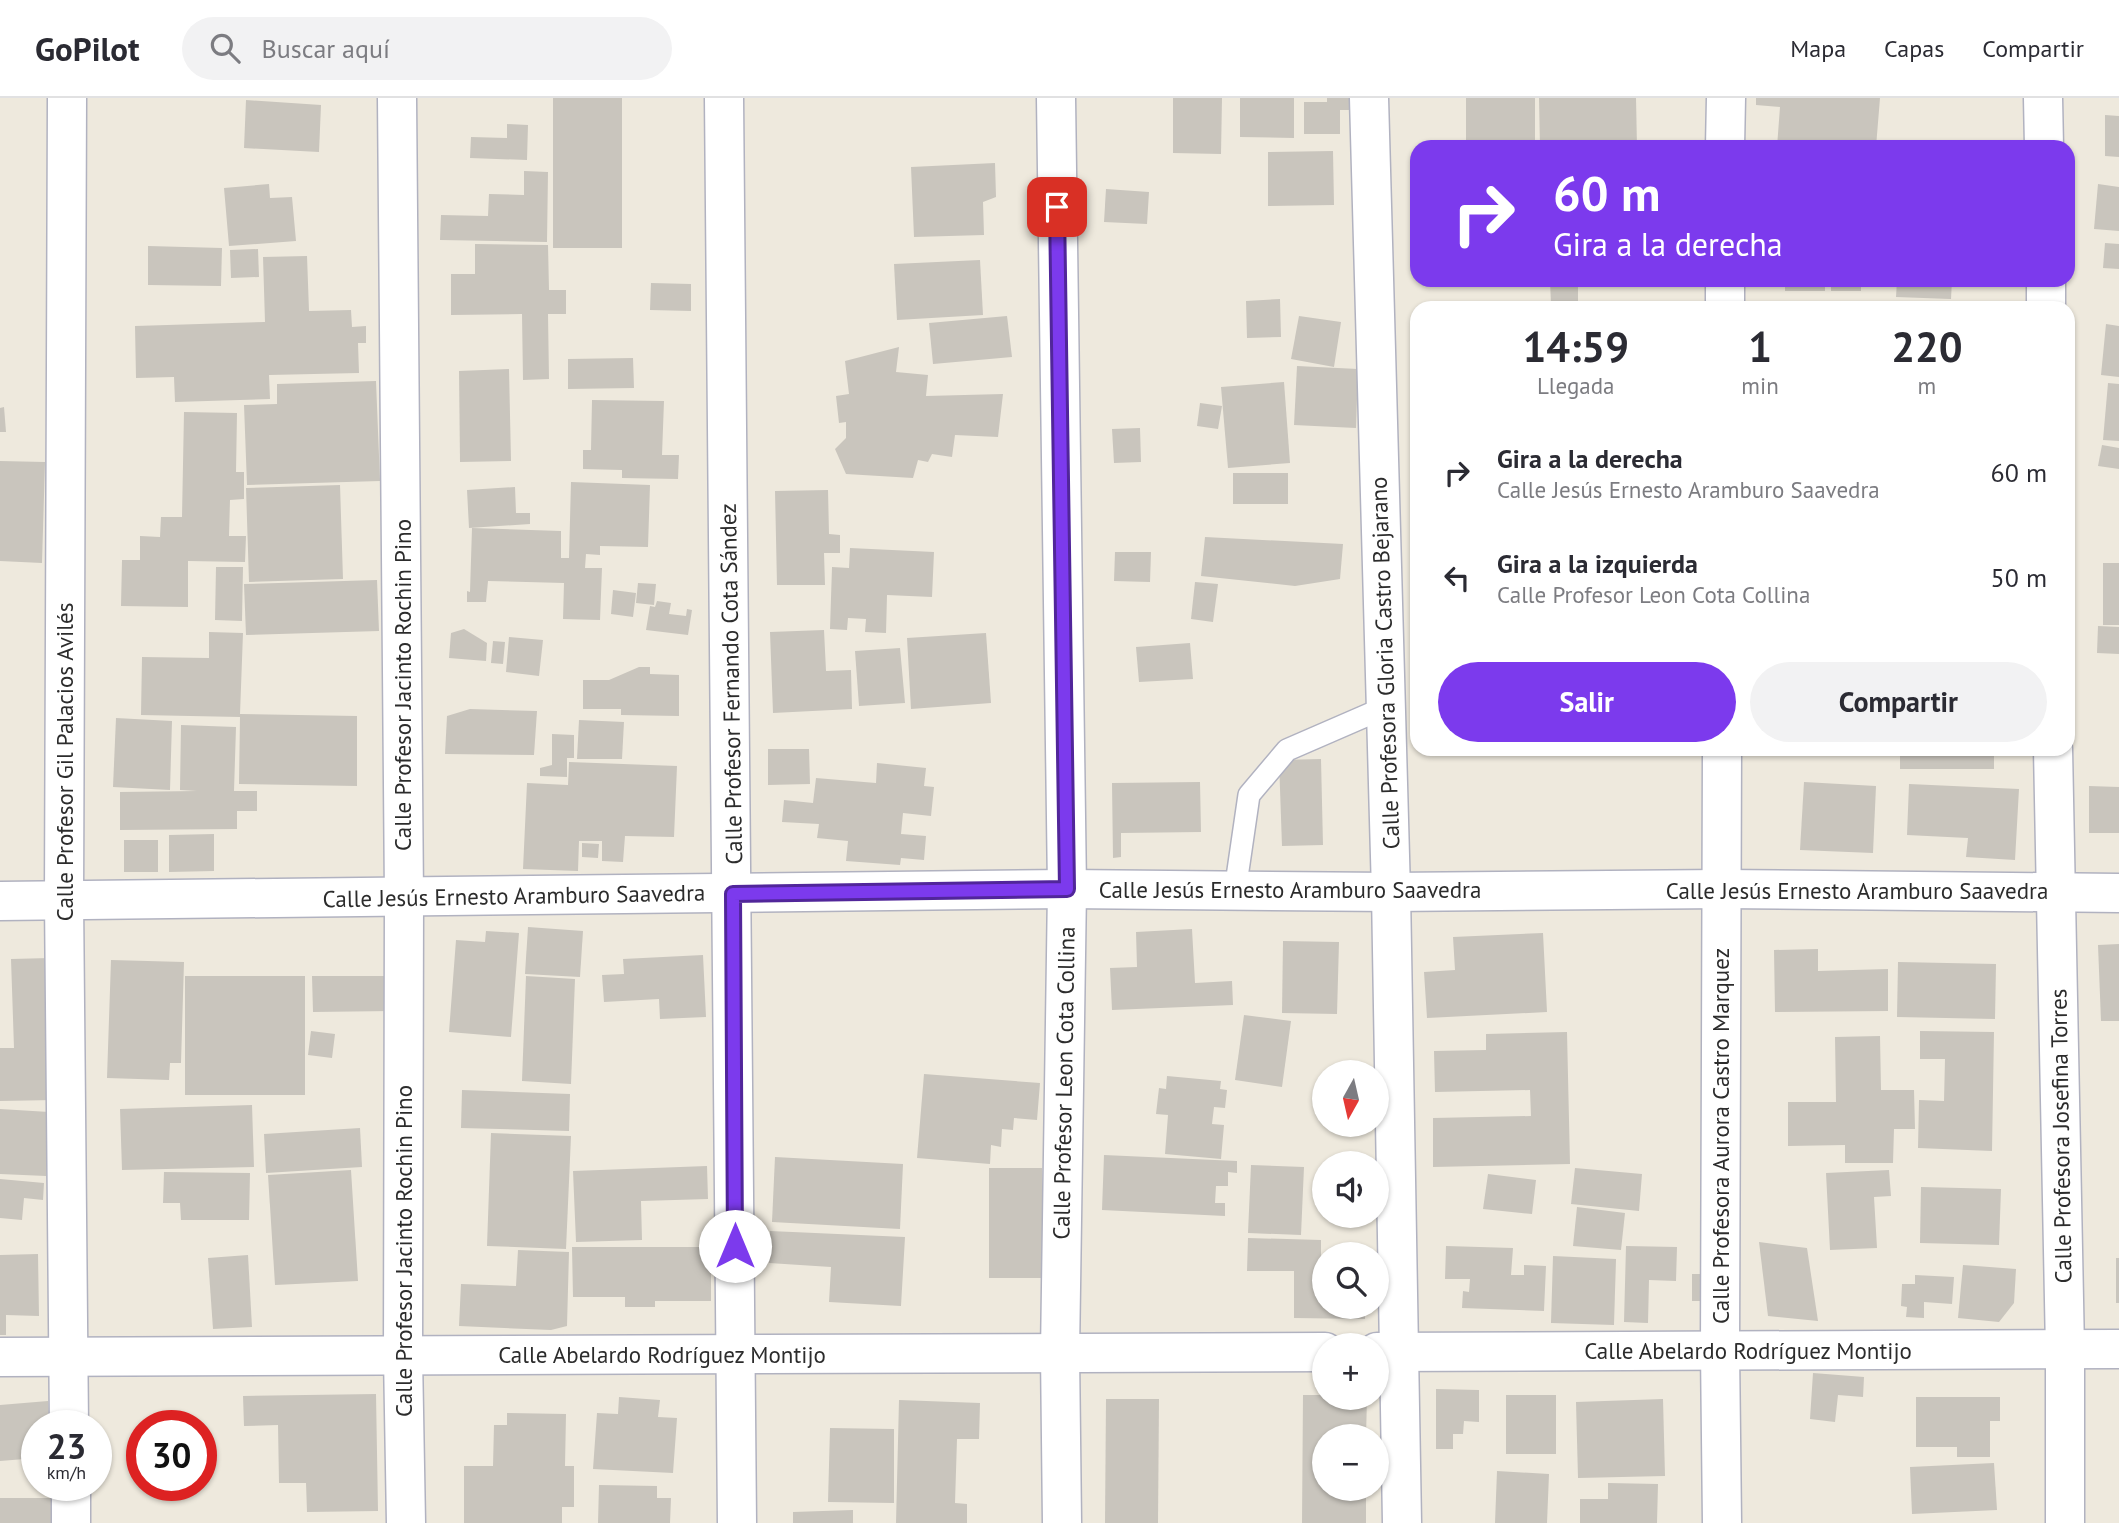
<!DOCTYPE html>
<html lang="es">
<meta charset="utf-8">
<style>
body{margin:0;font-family:"PT Sans",sans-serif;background:#f2f2f3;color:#2b2b33;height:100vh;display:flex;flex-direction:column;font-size:26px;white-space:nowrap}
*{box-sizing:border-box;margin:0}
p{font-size:23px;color:#7c7c81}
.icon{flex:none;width:38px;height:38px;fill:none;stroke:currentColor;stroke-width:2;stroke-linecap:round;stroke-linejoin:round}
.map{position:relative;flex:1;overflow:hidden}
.drawer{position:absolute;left:1410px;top:203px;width:665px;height:455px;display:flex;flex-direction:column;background:#fff;border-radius:21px;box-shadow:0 2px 5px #0004}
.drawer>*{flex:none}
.top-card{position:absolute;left:1410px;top:42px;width:665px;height:147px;border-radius:21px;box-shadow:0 2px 5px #0004;background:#7c3aed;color:#fff;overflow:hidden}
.needle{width:46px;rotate:188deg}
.buttons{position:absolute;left:1312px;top:962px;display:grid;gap:14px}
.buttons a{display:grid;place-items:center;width:77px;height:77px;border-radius:50%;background:#fff;box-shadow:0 2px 5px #0004;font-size:35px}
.speed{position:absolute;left:21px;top:1312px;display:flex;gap:14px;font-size:35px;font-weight:700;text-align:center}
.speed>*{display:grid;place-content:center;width:91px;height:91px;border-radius:50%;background:#fff;box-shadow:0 2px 5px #0004;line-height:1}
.speed small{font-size:18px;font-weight:400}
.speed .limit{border:10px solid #d22;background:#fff;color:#111}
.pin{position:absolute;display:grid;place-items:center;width:60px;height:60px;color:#fff;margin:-30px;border-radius:14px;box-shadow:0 4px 10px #0006}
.me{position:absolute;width:77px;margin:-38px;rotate:0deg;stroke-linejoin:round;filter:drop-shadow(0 0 5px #0008)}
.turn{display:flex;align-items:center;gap:24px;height:147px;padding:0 28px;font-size:32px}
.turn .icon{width:91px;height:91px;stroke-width:2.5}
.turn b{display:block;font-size:49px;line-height:60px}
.eta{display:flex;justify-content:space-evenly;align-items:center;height:119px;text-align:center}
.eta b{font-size:42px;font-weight:600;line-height:49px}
.cta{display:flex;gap:14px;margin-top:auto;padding:14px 28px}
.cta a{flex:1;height:80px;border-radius:42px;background:#7c3aed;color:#fff;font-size:28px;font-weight:600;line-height:80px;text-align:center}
.cta a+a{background:#f2f2f3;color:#2b2b33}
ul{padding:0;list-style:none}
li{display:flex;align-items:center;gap:21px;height:105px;padding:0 28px}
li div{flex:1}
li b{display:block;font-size:26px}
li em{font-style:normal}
header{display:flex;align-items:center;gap:42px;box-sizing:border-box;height:98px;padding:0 35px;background:#fff;border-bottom:2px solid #e1e1e2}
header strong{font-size:33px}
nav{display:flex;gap:38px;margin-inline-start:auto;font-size:24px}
.search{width:490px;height:63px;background:#f2f2f3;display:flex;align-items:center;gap:18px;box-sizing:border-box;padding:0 24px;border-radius:38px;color:#7c7c81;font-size:26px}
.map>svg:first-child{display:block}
.building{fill:#c9c5bd}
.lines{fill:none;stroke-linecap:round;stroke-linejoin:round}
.service-casing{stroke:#b1b2c0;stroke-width:24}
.minor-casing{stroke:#b1b2c0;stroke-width:41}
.tertiary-casing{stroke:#b1b2c0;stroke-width:41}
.service{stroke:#fff;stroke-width:21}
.minor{stroke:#fff;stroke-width:38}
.tertiary{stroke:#fff;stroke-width:38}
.route-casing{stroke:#51269a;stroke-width:18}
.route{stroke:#7c3aed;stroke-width:12}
.labels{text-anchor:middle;stroke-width:5;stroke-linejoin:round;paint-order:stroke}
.street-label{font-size:23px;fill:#2c2c2c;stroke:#fff}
</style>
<header>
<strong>GoPilot</strong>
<div class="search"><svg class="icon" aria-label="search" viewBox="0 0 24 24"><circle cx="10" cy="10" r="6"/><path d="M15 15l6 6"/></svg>Buscar aquí</div>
<nav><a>Mapa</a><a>Capas</a><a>Compartir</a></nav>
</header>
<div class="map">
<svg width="2119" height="1425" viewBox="0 0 2119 1425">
<rect width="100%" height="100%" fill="#eee9dd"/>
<g class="building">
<rect x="553" y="0" width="69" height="150"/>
<polygon points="1173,0 1222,0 1221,56 1173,55"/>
<polygon points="1240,0 1294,0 1294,40 1240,39"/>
<polygon points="1327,0 1355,0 1355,12 1340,12 1340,36 1304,36 1304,4 1327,4"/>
<polygon points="1466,0 1535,0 1535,45 1506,45 1506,49 1466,49"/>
<polygon points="1539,0 1636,0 1637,49 1540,49"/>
<polygon points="1756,0 1880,0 1876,49 1777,49 1780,9 1756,7"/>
<polygon points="246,2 321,7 319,54 244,50"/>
<polygon points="2105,17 2119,18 2119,59 2105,58"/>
<polygon points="507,26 528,27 527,62 470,60 471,39 507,40"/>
<polygon points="1333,53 1334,107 1268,108 1268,54"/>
<polygon points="995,65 996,99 983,104 984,137 914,139 911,69"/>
<polygon points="524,73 548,74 547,144 440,142 441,117 488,118 489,96 524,97"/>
<polygon points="269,86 270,100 292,99 296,143 229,148 224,90"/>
<polygon points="2098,86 2119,89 2119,133 2094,131"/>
<polygon points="1106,91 1149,94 1147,126 1104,124"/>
<polygon points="2105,145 2119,146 2119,171 2103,170"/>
<polygon points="475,146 548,147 549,192 566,192 566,216 548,216 549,281 523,282 522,216 451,217 451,176 475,176"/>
<polygon points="148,148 222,150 221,188 148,187"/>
<polygon points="258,151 259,179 231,180 230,152"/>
<polygon points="307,158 309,213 351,212 352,229 366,228 366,245 358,245 359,275 269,277 270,301 175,304 174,279 136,280 135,228 265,224 263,159"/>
<polygon points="980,162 983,217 897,222 894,166"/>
<polygon points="1550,182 1578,182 1578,206 1551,207"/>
<rect x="1785" y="182" width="40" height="11"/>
<rect x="1831" y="182" width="30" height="11"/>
<polygon points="1897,182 1952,182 1951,201 1896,199"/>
<polygon points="651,185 691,186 691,213 650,212"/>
<polygon points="1280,201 1281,239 1247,240 1246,203"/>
<polygon points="1007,218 1012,259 933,266 929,225"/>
<polygon points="1299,218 1341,224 1334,269 1291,261"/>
<polygon points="2106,226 2119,228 2119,279 2101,277"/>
<polygon points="899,249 896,274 928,277 926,298 1003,296 998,339 955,337 952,359 932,356 928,364 918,362 913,380 846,376 835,351 846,340 846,324 839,325 836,298 849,296 845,263"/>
<polygon points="633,260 634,290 568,291 568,261"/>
<polygon points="1297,268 1358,271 1356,330 1294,327"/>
<polygon points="509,271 511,363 460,364 459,273"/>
<polygon points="376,283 380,383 247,387 244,307 277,306 277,286"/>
<polygon points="1284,284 1290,365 1228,370 1221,289"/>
<polygon points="2108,285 2119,286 2119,343 2103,342"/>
<polygon points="592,302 664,303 662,357 679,357 678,381 622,380 622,372 583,371 583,352 591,352"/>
<polygon points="1200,305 1222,308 1218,331 1197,328"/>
<polygon points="4,309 6,334 0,334 0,310"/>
<polygon points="184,314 237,315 236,374 244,374 244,401 230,402 229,438 246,438 245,464 188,463 188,509 121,508 122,462 140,462 140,438 160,439 161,419 182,419"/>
<polygon points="1140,330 1141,364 1114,365 1112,331"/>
<polygon points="2102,347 2119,350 2119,371 2098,368"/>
<polygon points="0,363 45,364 42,465 0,463"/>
<rect x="1233" y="375" width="55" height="31"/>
<polygon points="571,384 650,387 648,449 600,448 600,457 586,456 585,470 602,470 600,522 563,521 564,485 488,483 486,504 467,504 467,493 470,494 472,430 561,433 561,460 569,460"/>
<polygon points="340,387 343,481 249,484 246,390"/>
<polygon points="515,389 516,415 530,415 530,426 469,430 467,392"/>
<polygon points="828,392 829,436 840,437 840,455 824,455 825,487 777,487 775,393"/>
<polygon points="1205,439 1343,446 1340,481 1295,488 1201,478"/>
<polygon points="850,450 934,454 932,499 887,497 886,535 865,534 866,521 848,520 847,532 830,531 832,469 849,470"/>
<polygon points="1115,454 1151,454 1150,484 1114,483"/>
<rect x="2103" y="465" width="16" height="62"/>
<polygon points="216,469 243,469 242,523 215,522"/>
<polygon points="377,482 379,533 246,537 244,486"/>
<polygon points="1195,484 1218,486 1213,524 1191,521"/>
<polygon points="638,485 656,486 654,507 636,505"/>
<polygon points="613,492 636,495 633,519 611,516"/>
<polygon points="657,503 671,505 669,516 686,518 687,511 692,512 688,537 646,532 650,508 655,509"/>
<polygon points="2098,528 2119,529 2119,556 2097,555"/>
<polygon points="464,531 487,545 486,563 449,560 451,535"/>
<polygon points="824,532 826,573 851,572 852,611 773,615 770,534"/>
<polygon points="209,534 243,535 240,616 357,618 357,688 239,686 240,619 141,617 142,559 209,560"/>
<polygon points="986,535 991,605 911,611 907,540"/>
<polygon points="509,539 543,542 539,578 506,574"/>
<polygon points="493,543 505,544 503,566 491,565"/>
<polygon points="1190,545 1193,581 1139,584 1136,549"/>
<polygon points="900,550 905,605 859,608 855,553"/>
<polygon points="639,569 650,569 650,576 679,577 679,618 621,617 621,611 583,611 583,582 609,582"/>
<polygon points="470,611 537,613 534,657 445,656 447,618"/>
<polygon points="116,620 172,623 170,692 113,689"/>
<polygon points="579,622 624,624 622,661 577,661"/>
<polygon points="181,627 236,629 234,693 257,693 257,713 237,713 237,731 120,732 120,694 197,693 180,692"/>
<polygon points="552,636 574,637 574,660 567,660 567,679 540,678 540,670 552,667"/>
<polygon points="768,651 809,651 810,686 768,687"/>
<rect x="1900" y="651" width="94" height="20"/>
<polygon points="1321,661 1323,747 1282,748 1279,662"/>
<polygon points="569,664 677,668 674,739 625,738 623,764 602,763 602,743 579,743 578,773 523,771 527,685 568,687"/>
<polygon points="877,665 926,670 924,688 934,689 931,718 903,715 901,736 926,738 924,762 901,760 900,767 846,763 848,743 817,740 819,726 782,724 784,702 813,705 816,680 876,685"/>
<polygon points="1200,684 1201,734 1121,735 1121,759 1113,760 1112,685"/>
<polygon points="1804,684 1876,688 1873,755 1800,752"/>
<polygon points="1909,686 2019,691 2015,762 1966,759 1968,740 1907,737"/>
<polygon points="2089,688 2119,689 2119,735 2089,735"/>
<polygon points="214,736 214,773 169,774 169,737"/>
<rect x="124" y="742" width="34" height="32"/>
<polygon points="582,745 599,746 598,760 582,759"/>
<polygon points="528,829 583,833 580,879 525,876"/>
<polygon points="1192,831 1195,885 1232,883 1233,907 1112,912 1110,870 1137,869 1136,834"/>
<polygon points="486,833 519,835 511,939 449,934 456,842 485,844"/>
<polygon points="1543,835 1547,914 1427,920 1424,874 1455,872 1453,839"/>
<polygon points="1283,843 1339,844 1337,916 1282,915"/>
<polygon points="2119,846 2119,923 2101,923 2098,847"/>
<polygon points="1818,851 1818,873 1888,871 1888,913 1775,914 1774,852"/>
<polygon points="703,857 706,919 660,921 659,901 604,904 602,877 624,876 623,861"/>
<polygon points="50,860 55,1002 0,1003 0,950 14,950 11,861"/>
<polygon points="111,862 184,864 181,965 170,965 169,982 107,980"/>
<polygon points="1898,864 1996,866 1995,921 1897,919"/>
<rect x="185" y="878" width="120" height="119"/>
<polygon points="312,878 391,878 392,913 313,914"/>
<polygon points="526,878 575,881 571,986 522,983"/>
<polygon points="1244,917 1291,923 1282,989 1235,982"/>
<polygon points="311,933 335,936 332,960 308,957"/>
<polygon points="1920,933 1994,934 1992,1053 1918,1050 1919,1002 1944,1003 1945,961 1920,961"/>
<polygon points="1567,934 1570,1066 1433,1069 1433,1020 1531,1018 1530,992 1435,994 1434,953 1486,952 1486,936"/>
<polygon points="1880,938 1881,992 1914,992 1915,1031 1894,1031 1893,1065 1845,1065 1845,1047 1788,1048 1788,1004 1836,1004 1835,939"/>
<polygon points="924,976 1040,985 1037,1022 1014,1020 1013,1032 1002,1031 1001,1049 991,1047 990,1066 917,1060"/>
<polygon points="1167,978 1221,983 1220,991 1227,992 1225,1010 1214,1009 1212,1026 1224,1027 1221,1061 1165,1056 1168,1017 1156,1016 1159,990 1166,991"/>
<polygon points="462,992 570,996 569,1033 461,1030"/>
<polygon points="252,1007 254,1069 122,1072 120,1011"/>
<polygon points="0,1011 49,1014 46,1078 0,1076"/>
<polygon points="360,1030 362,1069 266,1075 264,1036"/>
<polygon points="491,1035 571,1038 566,1151 487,1148"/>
<polygon points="1104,1057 1237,1063 1237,1075 1228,1074 1228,1088 1216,1088 1215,1105 1225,1105 1225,1118 1102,1112"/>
<polygon points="775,1059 903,1066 900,1131 772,1124"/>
<polygon points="1251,1067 1304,1069 1301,1137 1248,1135"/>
<polygon points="707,1068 708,1101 641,1103 642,1142 576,1144 573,1073"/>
<rect x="989" y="1070" width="53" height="110"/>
<polygon points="1575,1070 1642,1076 1639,1113 1571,1106"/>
<polygon points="351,1072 358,1183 275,1187 268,1077"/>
<polygon points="1889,1072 1891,1098 1874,1099 1877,1150 1830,1152 1826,1075"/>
<polygon points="164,1074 250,1075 249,1122 181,1122 180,1105 163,1105"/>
<polygon points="1488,1076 1536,1082 1532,1116 1483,1111"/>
<polygon points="0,1081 44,1085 43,1102 24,1100 22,1122 0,1120"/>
<polygon points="1921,1089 2001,1091 1999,1147 1920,1145"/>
<polygon points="1577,1109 1625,1115 1621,1152 1573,1148"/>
<polygon points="770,1133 905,1139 901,1208 829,1204 831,1169 769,1165"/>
<polygon points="1248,1140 1321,1142 1321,1158 1325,1158 1325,1209 1365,1209 1365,1221 1294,1220 1294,1173 1247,1173"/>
<polygon points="1759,1144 1807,1150 1818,1223 1768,1218"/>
<polygon points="1446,1148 1513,1150 1511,1177 1524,1177 1524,1167 1546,1168 1544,1213 1462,1210 1463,1193 1469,1194 1470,1181 1445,1181"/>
<polygon points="1626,1148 1677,1149 1676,1183 1649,1182 1648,1225 1624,1224"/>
<polygon points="572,1149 711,1149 711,1203 655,1203 655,1209 625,1209 625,1199 573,1199"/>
<polygon points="518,1152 569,1154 567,1228 551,1232 459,1228 461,1186 516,1188"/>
<polygon points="38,1156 39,1218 6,1217 6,1237 0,1237 0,1157"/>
<polygon points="248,1157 252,1229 213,1231 208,1160"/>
<polygon points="1553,1158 1616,1161 1614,1227 1551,1225"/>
<rect x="2116" y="1160" width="3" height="45"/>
<polygon points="1963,1167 2016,1171 2014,1205 1999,1224 1958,1220"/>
<rect x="1692" y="1176" width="19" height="27"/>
<polygon points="1915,1177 1954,1179 1952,1206 1924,1204 1924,1220 1906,1219 1907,1209 1901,1208 1902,1186 1915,1186"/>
<polygon points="1813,1275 1864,1279 1863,1299 1838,1297 1835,1324 1810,1321"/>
<polygon points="1436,1291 1479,1292 1479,1324 1464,1323 1463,1336 1453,1336 1453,1351 1436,1351"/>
<polygon points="376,1296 378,1413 307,1414 306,1385 279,1385 278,1327 244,1328 243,1298"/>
<polygon points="1303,1297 1325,1297 1325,1300 1367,1300 1366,1339 1325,1339 1325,1391 1366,1391 1366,1425 1302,1425"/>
<rect x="1506" y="1297" width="50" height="59"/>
<polygon points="619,1299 660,1302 658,1319 677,1320 673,1375 593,1371 597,1315 618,1316"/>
<polygon points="1916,1299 2000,1299 2000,1323 1990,1323 1990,1359 1957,1359 1957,1349 1916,1349"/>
<polygon points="1106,1301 1159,1301 1158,1425 1105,1425"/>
<polygon points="1663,1301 1665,1378 1578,1380 1576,1304"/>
<polygon points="899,1302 980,1305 979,1341 957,1341 955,1405 967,1406 967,1425 896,1425"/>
<polygon points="48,1303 50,1328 37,1328 37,1360 0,1363 0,1307"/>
<polygon points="507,1315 566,1316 565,1368 574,1368 574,1409 562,1409 562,1425 464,1425 464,1368 493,1368 494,1327 507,1327"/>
<polygon points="830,1330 894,1331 894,1405 828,1404"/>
<polygon points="1994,1365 1997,1412 1912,1416 1910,1369"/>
<polygon points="1497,1373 1549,1376 1547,1425 1495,1425"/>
<polygon points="1608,1385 1658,1386 1657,1425 1580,1425 1580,1401 1608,1401"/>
<polygon points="599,1387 657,1388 657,1400 671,1400 670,1425 598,1425"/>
<rect x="0" y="1400" width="52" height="25"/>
<polygon points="853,1412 853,1425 793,1425 793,1414"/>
</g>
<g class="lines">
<defs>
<polyline id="service" points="1235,793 1249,697 1287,652 1386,609"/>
<g id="minor">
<polyline points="67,0 64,801 69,1328"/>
<polyline points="397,0 404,800 403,1258 406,1425"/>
<polyline points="724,0 737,1425"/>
<polyline points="1056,0 1067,791 1060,1255 1062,1425"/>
<polyline points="1369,0 1391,794 1402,1425"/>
<polyline points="2043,0 2044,49"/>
<polyline points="1725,49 1726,0"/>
<polyline points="2046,182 2046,210"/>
<polyline points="1725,210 1725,182"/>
<polyline points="2053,651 2065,1252 2065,1425"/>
<polyline points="1377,1254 2119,1251"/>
<polyline points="0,1259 1325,1254"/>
<polyline points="71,1388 71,1425"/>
<polyline points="1722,1425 1720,1252 1722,651"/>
</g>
<polyline id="tertiary" points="0,803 1067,791 1391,794 1722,791 2119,795"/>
</defs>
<use href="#service" class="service-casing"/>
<use href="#minor" class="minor-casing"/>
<use href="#tertiary" class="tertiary-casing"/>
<use href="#service" class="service"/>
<use href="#minor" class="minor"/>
<use href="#tertiary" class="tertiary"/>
</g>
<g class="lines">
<defs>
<polyline id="route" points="735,1148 733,796 1067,791 1057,109"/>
</defs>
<use href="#route" class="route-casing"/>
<use href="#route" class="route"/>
</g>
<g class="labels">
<g class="street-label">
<text transform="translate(1385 565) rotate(-92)" y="8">Calle Profesora Gloria Castro Bejarano</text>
<text transform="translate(731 586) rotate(-91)" y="8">Calle Profesor Fernando Cota Sández</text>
<text transform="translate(403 587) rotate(-90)" y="8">Calle Profesor Jacinto Rochin Pino</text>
<text transform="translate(65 664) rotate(-90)" y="8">Calle Profesor Gil Palacios Avilés</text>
<text x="1290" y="800">Calle Jesús Ernesto Aramburo Saavedra</text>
<text x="1857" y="801">Calle Jesús Ernesto Aramburo Saavedra</text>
<text transform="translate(514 798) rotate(-1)" y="8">Calle Jesús Ernesto Aramburo Saavedra</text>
<text transform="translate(1064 985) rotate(-89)" y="8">Calle Profesor Leon Cota Collina</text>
<text transform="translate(1721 1038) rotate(-90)" y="8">Calle Profesora Aurora Castro Marquez</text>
<text transform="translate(2061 1038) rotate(-91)" y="8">Calle Profesora Josefina Torres</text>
<text transform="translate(404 1153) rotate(-90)" y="8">Calle Profesor Jacinto Rochin Pino</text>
<text x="1748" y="1261">Calle Abelardo Rodríguez Montijo</text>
<text x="662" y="1265">Calle Abelardo Rodríguez Montijo</text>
</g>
</g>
</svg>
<div class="buttons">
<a><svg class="needle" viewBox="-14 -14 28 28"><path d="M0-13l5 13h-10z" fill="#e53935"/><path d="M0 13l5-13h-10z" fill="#7c7c81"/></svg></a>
<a><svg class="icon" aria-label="sound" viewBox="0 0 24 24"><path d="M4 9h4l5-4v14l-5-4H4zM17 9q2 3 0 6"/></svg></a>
<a><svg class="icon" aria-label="search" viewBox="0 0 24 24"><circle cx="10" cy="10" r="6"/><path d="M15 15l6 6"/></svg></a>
<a>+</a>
<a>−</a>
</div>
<div class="speed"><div>23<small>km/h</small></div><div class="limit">30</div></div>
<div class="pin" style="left:1057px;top:109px;background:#d93025"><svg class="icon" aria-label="arrive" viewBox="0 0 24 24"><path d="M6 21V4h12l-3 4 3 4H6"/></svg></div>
<svg class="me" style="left:735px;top:1148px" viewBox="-20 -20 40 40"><circle r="19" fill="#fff"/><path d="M0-13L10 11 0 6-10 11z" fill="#7c3aed"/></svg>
<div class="top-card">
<div class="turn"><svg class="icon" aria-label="right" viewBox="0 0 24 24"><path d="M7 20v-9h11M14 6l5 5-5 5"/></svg><div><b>60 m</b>Gira a la derecha</div></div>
</div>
<section class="drawer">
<div class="eta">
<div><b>14:59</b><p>Llegada</p></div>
<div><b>1</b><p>min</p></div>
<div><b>220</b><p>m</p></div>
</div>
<ul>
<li><svg class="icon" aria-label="right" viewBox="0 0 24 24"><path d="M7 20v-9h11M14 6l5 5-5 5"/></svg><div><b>Gira a la derecha</b><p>Calle Jesús Ernesto Aramburo Saavedra</p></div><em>60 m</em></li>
<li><svg class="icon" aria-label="left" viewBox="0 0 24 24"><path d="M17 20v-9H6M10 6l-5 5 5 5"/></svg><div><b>Gira a la izquierda</b><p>Calle Profesor Leon Cota Collina</p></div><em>50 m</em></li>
</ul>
<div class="cta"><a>Salir</a><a>Compartir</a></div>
</section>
</div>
